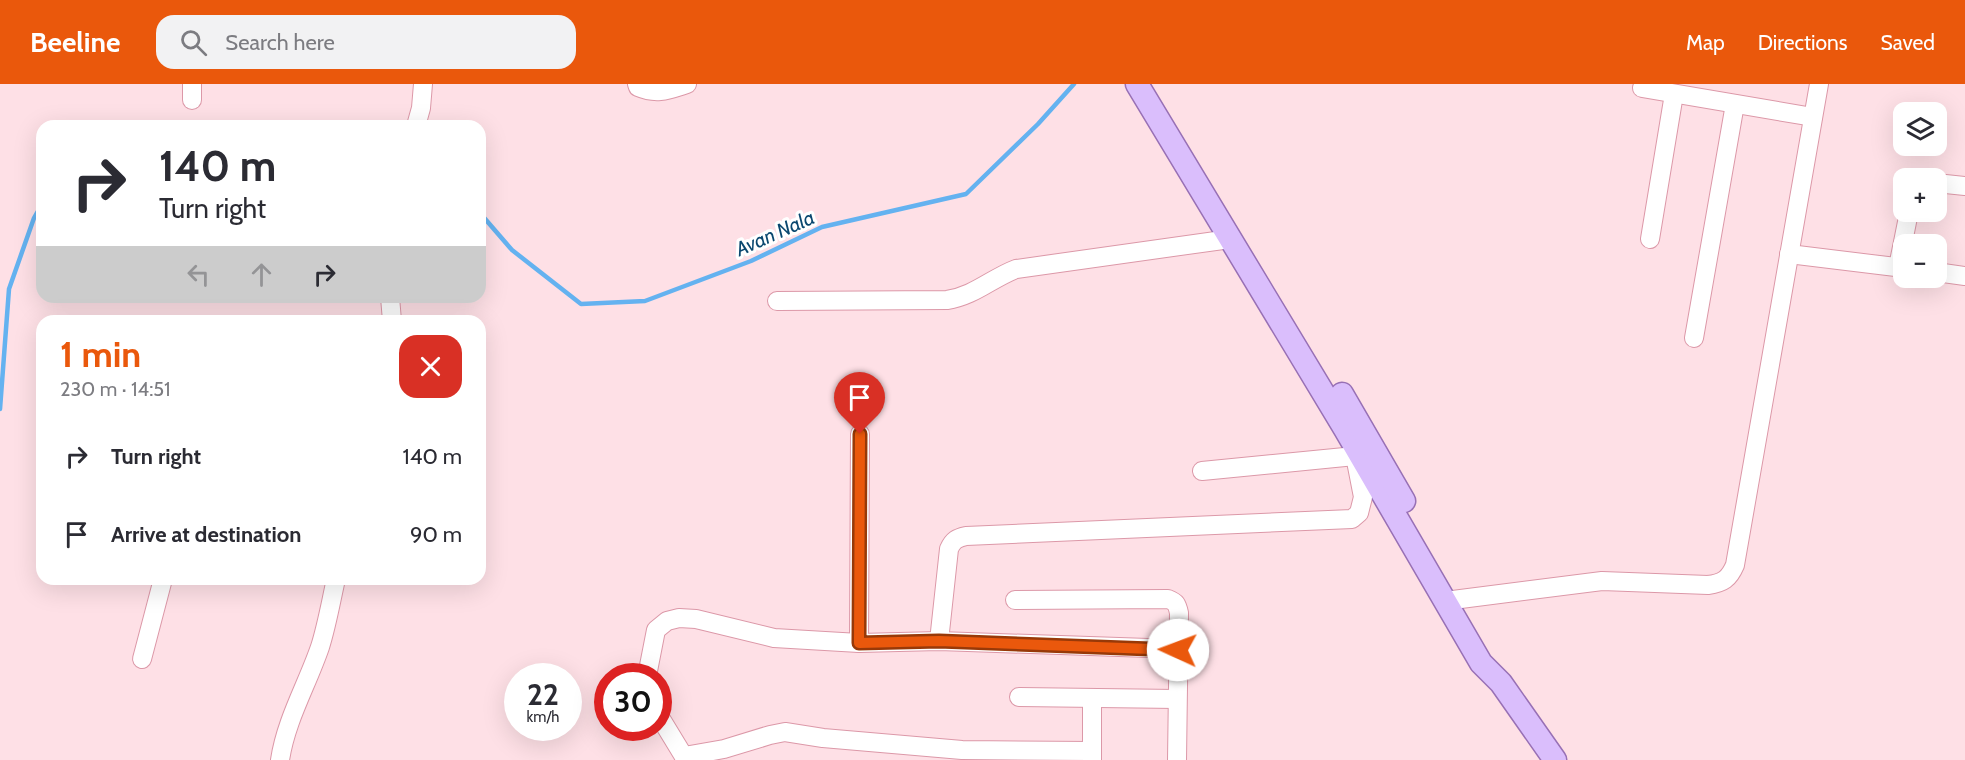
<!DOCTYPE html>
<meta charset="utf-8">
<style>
body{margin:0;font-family:Cabin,sans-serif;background:#f2f2f3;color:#2b2b33;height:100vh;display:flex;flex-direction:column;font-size:22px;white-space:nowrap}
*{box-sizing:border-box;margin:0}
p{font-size:20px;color:#7c7c81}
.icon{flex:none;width:33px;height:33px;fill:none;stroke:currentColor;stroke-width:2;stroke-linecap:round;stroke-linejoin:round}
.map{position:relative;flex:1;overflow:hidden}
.details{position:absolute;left:36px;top:231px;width:450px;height:270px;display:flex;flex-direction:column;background:#fff;border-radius:18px;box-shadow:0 6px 24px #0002}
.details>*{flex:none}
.guide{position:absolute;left:36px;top:36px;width:450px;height:183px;border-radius:18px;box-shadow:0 6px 24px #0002;background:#fff;color:#2b2b33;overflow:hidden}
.buttons{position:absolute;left:1893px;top:18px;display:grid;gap:12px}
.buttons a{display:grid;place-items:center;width:54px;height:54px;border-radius:12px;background:#fff;box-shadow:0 6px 24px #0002;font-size:30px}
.speed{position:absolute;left:504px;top:579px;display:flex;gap:12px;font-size:30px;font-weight:700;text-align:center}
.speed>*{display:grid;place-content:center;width:78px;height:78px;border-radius:50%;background:#fff;box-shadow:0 6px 24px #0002;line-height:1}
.speed small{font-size:15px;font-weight:400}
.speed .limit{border:9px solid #d22;background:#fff;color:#111}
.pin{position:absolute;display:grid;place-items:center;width:51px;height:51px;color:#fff;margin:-62px -26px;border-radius:50% 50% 50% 0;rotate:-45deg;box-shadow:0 0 6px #0007}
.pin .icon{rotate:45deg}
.me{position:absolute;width:66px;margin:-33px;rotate:272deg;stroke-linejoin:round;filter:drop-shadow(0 0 4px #0008)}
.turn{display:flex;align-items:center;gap:21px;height:126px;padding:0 24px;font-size:27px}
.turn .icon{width:78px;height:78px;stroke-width:2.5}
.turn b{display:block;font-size:42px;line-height:51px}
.lanes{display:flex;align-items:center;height:57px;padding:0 24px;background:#0003;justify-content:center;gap:30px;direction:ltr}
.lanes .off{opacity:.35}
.round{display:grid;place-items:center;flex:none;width:63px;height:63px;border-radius:18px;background:#f2f2f3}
.head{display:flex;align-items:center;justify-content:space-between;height:102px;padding:0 24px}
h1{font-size:36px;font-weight:700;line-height:45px;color:#ea580c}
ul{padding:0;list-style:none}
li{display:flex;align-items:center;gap:18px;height:78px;padding:0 24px}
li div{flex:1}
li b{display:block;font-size:22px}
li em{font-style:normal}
header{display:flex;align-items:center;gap:36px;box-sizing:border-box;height:84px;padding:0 30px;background:#ea580c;color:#fff}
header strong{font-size:28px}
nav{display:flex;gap:33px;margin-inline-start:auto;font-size:21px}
.search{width:420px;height:54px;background:#f2f2f3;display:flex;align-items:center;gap:15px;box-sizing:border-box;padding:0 21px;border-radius:18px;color:#7c7c81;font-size:22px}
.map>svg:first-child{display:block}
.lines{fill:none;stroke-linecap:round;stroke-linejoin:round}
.stream{stroke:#64b2f0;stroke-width:4.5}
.minor-casing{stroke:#dc98a8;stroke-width:20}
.major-casing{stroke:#9870b5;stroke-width:25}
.minor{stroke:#fff;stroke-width:18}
.major{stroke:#dabefc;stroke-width:22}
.route-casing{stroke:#983908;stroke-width:15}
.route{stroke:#ea580c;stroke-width:10}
.labels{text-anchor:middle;stroke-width:6;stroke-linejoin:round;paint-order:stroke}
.water-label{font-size:20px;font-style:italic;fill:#0a476f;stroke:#fff}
</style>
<header>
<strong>Beeline</strong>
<div class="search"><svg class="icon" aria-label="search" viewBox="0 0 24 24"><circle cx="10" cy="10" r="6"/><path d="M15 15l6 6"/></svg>Search here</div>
<nav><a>Map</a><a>Directions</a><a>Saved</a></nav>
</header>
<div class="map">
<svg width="1965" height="676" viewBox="0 0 1965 676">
<rect width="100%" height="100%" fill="#fee0e6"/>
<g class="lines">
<g class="stream">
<polyline points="480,129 512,166 581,220 645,217 751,177 822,143 966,110 1038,40 1074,0"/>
<polyline points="0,325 9,205 34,134 42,120"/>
</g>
<defs>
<g id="minor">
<polyline points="192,0 192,16"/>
<path d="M637,0L638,3C657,11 668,6 687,0"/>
<polyline points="1642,4 1813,33"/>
<polyline points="416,42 421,24 423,0"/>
<polyline points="1936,99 1965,102"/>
<polyline points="1650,155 1674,10"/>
<polyline points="1789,170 1904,184"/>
<polyline points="1898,183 1909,128"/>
<polyline points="1936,188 1965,192"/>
<polyline points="390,213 392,237"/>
<path d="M777,217L947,216C974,212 992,194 1016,185L1230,155"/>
<polyline points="1694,254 1735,20"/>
<polyline points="1202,387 1355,372 1364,370"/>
<path d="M1015,516L1168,515C1176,518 1177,520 1179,529L1177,676"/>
<path d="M1445,517L1602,497L1708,501C1723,499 1729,495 1735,481L1819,0"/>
<path d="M939,557L949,465C953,456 957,454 966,452L1352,435L1359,429L1363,413L1355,372"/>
<polyline points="859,559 860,350"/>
<polyline points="142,575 163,495"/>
<polyline points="647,592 656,546 667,537 679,534 696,535 774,554 859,559 939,557 1178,565"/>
<polyline points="1019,613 1177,615"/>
<polyline points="658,630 686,676"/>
<polyline points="684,672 724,665 770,651 785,648 823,654 962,666 1092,667"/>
<path d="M280,676C286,636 307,601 320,563C327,541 331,517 336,495"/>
<polyline points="1092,676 1092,614"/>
</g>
<g id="major">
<polyline points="1137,0 1345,345 1481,579 1501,599 1555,676"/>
<polyline points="1342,310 1404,417"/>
</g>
</defs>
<use href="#minor" class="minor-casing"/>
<use href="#major" class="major-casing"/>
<use href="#minor" class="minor"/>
<use href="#major" class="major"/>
</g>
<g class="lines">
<defs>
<polyline id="route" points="860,350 859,559 939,557 1178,566"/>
</defs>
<use href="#route" class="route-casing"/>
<use href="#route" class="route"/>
</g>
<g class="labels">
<g class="water-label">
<text transform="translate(775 149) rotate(-24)" y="7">Avan Nala</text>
</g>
</g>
</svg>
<div class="buttons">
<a><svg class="icon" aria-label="layers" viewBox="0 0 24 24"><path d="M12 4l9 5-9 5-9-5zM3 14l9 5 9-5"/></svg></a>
<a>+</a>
<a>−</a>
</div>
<div class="speed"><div>22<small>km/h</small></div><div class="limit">30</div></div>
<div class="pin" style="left:860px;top:350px;background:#d93025"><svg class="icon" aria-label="arrive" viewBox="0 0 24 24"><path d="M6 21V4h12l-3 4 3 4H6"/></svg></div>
<svg class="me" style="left:1178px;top:566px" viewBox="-20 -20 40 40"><circle r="19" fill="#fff"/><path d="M0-13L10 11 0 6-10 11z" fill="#ea580c"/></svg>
<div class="guide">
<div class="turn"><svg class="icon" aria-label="right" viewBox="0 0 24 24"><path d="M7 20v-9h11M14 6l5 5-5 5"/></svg><div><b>140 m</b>Turn right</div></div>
<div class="lanes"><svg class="icon off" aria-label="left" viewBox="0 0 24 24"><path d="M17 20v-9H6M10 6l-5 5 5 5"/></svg><svg class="icon off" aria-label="ahead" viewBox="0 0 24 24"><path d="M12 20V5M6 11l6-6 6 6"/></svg><svg class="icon" aria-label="right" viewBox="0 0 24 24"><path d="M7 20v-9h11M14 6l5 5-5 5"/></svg></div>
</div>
<section class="details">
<div class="head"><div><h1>1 min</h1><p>230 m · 14:51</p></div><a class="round" style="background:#d93025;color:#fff"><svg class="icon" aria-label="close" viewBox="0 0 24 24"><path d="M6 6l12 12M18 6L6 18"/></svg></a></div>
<ul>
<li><svg class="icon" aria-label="right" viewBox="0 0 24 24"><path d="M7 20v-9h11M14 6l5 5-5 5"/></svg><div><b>Turn right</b></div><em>140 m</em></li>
<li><svg class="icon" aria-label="arrive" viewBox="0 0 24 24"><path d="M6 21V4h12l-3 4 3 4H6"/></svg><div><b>Arrive at destination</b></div><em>90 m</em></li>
</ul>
</section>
</div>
